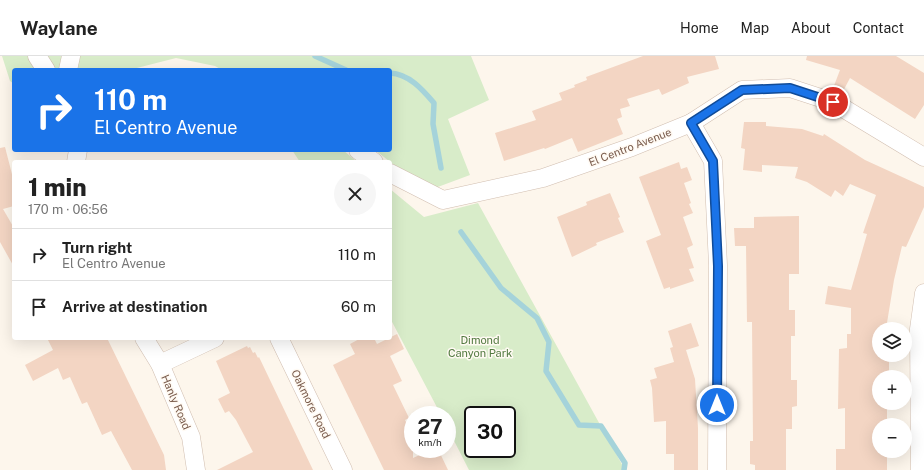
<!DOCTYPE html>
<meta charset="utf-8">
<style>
body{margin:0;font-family:"Public Sans",sans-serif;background:#f6f6f6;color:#222;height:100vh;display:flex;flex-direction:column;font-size:15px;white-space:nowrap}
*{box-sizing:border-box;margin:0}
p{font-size:13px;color:#767676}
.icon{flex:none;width:22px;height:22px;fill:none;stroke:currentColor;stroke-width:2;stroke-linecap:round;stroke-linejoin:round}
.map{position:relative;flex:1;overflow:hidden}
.panel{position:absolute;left:12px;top:104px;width:380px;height:180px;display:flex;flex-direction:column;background:#fff;border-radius:4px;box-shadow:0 4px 16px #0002}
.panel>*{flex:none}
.top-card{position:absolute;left:12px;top:12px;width:380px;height:84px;border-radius:4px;box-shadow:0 4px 16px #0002;background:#1a73e8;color:#fff;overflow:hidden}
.buttons{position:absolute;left:872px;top:266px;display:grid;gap:8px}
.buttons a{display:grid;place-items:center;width:40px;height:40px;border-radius:50%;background:#fff;box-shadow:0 4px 16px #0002;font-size:20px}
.speed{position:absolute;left:404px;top:350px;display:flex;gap:8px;font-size:20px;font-weight:700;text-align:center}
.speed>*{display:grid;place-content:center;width:52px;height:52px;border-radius:50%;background:#fff;box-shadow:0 4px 16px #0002;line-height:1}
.speed small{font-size:10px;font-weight:400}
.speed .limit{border:2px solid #111;border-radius:6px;background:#fff;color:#111}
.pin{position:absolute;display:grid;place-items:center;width:34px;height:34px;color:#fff;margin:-17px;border:2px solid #fff;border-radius:50%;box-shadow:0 1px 4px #0007}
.me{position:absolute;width:44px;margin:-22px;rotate:0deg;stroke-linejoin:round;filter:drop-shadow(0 0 3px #0008)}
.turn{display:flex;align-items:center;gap:14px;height:84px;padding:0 16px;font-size:18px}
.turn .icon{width:52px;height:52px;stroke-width:2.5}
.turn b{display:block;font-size:28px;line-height:34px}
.round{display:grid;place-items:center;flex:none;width:42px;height:42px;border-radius:21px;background:#f6f6f6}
.overview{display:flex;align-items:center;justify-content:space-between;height:68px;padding:0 16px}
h1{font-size:24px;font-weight:800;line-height:30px}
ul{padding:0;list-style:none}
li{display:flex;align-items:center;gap:12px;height:52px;padding:0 16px;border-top:1px solid #e0e0e0}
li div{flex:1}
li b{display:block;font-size:15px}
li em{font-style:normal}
header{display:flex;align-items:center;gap:24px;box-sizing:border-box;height:56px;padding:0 20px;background:#fff;border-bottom:1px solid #e0e0e0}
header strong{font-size:19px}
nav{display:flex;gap:22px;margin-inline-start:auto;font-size:14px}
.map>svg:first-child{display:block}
.green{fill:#d8ecc9;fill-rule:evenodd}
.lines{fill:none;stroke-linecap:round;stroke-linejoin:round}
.stream{stroke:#a5d3da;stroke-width:5.5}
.building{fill:#f3d5c3}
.minor-casing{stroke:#d1beb0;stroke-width:19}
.minor{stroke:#fff;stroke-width:18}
.route-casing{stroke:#114b97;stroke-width:10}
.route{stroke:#1a73e8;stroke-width:7}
.labels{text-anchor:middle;stroke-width:3;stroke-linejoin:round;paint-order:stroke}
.street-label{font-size:11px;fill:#7a5c4d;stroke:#fffaf3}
.park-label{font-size:11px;fill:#537a41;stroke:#fffaf3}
</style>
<header>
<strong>Waylane</strong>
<nav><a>Home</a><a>Map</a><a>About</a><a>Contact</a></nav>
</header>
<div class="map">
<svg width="924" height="414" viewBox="0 0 924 414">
<rect width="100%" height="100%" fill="#fdf6ec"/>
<g class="green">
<polygon points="2,0 471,0 489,44 448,63 470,119 427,135 375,94 390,94 390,14 222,14 215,10 176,2 129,14 14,14 14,28 10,25"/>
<polygon points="292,94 343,94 357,106 300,106"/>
<path d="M390,133L424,161L478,147L625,414H469L447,371V359H441L390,262ZM473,359H507V393H473Z"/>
</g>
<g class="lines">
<g class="stream">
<polyline points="315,0 346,14"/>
<path d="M390,17C409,18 422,33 434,47L433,68L441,112"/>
<polyline points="461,176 501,232 537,262 549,286 546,315 579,369 601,370 625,407 624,414"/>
</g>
</g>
<g class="building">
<polygon points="643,0 715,0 719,13 687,21 689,27 662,39 659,33 627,43 630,50 620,53 622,61 617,63 623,78 578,96 572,82 545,93 544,92 504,105 495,77 536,64 532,55 562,44 559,37 575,31 574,29 587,24 586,21"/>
<polygon points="807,0 896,0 924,17 924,49 915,63 850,22 841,39 832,35 840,14 806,4"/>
<polygon points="744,66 766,66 766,70 802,73 823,80 824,78 865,104 924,131 924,151 906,191 902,190 894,224 886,273 879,273 879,299 887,299 887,302 889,302 889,316 887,316 887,319 879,319 879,347 887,347 887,369 879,369 879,395 887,395 887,414 836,414 836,393 845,393 845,352 838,353 839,293 847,292 847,278 851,278 851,252 825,248 828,230 851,234 867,178 863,177 876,139 850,128 843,140 835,134 831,141 807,126 795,122 798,111 762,109 762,116 743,114 745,93 741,92"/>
<polygon points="5,91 14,126 14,150 3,153 14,172 14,211 0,186 0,92"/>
<polygon points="679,106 681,113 687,111 692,124 684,127 691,147 689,148 693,157 683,161 693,189 687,192 694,212 689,213 694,225 670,233 670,231 664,233 646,185 661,179 639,121"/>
<polygon points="610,137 620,161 618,162 624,176 596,187 597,189 572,201 557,161 587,149 586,146"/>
<polygon points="799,160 799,218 789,218 789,254 795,254 795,280 791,280 791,324 797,324 797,350 792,351 792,373 786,373 786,414 755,414 755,409 750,408 750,385 753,385 752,266 747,266 746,190 735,190 734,172 754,172 754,161"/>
<polygon points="691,267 699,290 686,294 695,323 698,372 698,414 674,414 674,398 666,398 666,365 654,366 652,332 650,324 657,322 654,312 674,306 670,292 673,291 668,275"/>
<polygon points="397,278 404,293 390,300 402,325 393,329 409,362 405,364 413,380 413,402 433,393 438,393 448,414 384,414 333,309 355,298 350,288 361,282 374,282 377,288"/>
<polygon points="47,282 107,282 164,399 166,414 132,414 111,375 102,379 87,346 82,348 70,321 63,324 58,312 33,325 25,309 53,294"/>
<polygon points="247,290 248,292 250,291 253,297 255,296 258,302 259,301 313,414 217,414 253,396 236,364 229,355 225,357 218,343 230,337 216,305"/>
</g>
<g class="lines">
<defs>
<g id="minor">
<polyline points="37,0 46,14"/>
<polyline points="68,14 71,0"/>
<polyline points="691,67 713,105 718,209 717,414"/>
<polyline points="358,94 374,106"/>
<polyline points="76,106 78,94"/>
<polyline points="390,117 443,144 543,122 632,91 691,67 742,34 790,32 833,46 924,101"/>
<polyline points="144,282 160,308 191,381 196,414"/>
<polyline points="279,282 343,414"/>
<polyline points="160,308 215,282"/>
<polyline points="920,414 919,273 924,237"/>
</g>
</defs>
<use href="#minor" class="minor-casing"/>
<use href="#minor" class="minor"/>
</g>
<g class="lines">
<defs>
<polyline id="route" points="717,349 718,210 713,105 691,67 742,34 790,32 833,46"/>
</defs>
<use href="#route" class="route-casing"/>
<use href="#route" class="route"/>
</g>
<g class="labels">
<g class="street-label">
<text transform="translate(630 91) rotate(-21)" y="4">El Centro Avenue</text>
<text transform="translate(176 346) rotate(67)" y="4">Hanly Road</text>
<text transform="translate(311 348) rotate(64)" y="4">Oakmore Road</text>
</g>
<g class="park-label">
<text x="480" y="288">Dimond<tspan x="480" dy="13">Canyon Park</tspan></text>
</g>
</g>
</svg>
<div class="buttons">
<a><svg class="icon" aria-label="layers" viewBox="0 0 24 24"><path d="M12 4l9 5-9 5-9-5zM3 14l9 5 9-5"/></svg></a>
<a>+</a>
<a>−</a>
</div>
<div class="speed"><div>27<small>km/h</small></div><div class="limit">30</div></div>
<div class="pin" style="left:833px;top:46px;background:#d93025"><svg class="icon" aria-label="arrive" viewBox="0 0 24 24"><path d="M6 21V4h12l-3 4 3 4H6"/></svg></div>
<svg class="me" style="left:717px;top:349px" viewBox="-20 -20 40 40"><circle r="17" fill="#1a73e8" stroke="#fff" stroke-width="3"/><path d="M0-11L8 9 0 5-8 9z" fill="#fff"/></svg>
<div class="top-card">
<div class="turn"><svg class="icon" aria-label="right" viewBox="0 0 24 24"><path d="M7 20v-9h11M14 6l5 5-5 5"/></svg><div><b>110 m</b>El Centro Avenue</div></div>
</div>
<section class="panel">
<div class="overview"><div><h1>1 min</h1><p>170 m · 06:56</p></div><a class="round"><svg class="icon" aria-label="close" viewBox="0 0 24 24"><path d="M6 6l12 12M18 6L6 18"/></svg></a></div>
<ul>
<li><svg class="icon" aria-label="right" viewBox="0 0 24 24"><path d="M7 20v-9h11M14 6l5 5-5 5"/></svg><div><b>Turn right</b><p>El Centro Avenue</p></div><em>110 m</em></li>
<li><svg class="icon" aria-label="arrive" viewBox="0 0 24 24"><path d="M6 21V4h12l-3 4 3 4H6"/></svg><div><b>Arrive at destination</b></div><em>60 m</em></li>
</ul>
</section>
</div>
